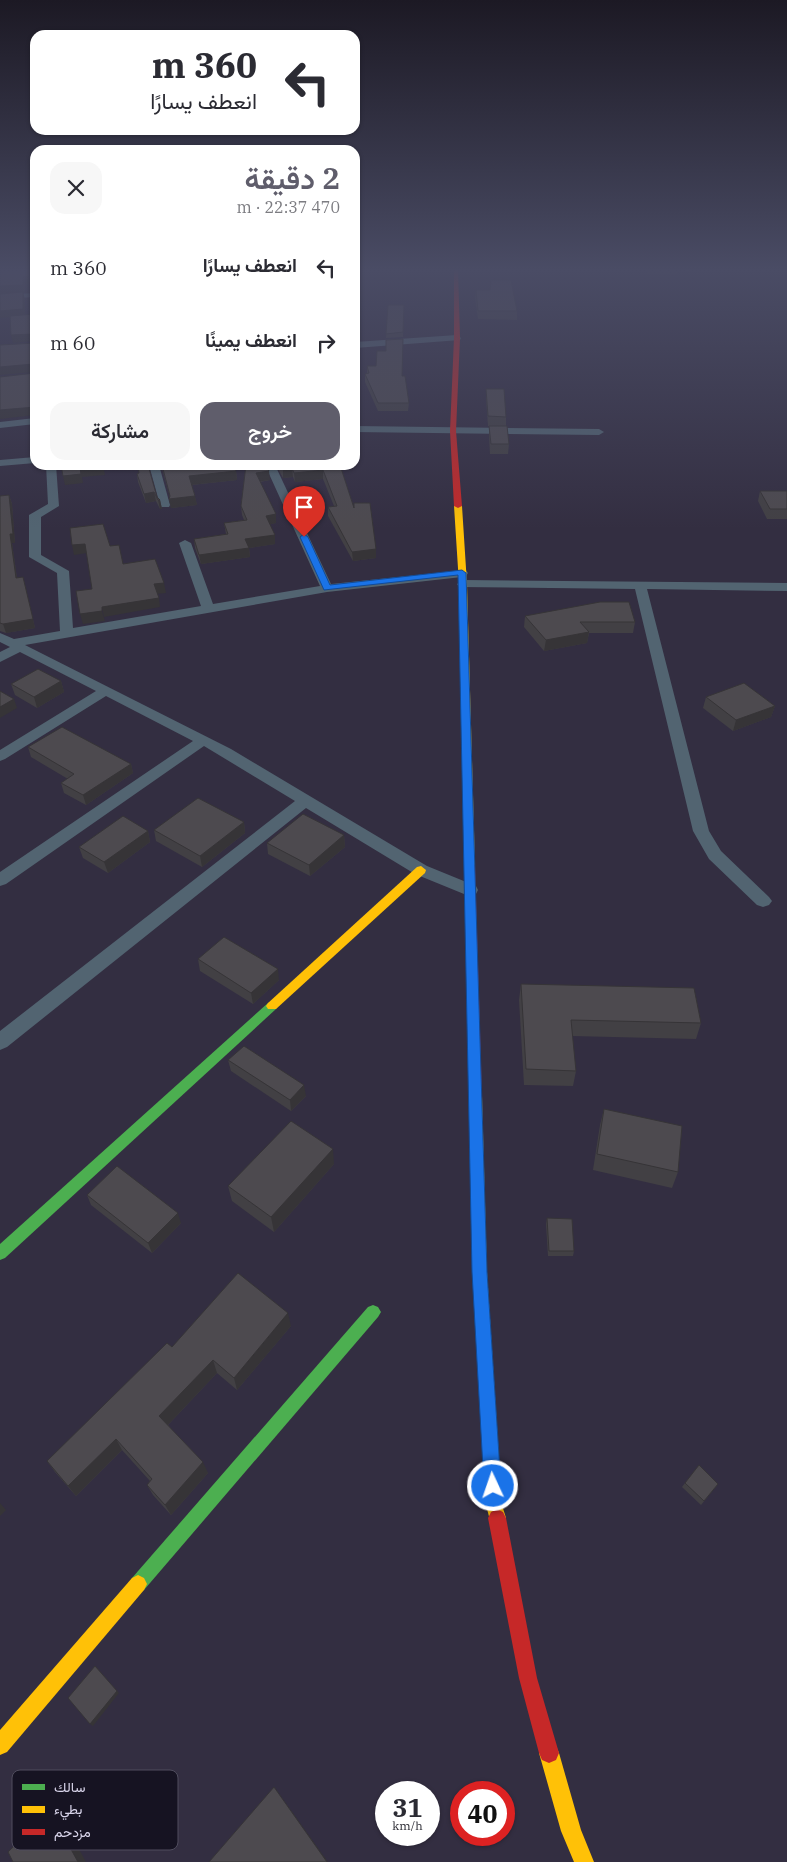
<!DOCTYPE html>
<html lang="ar">
<meta charset="utf-8">
<style>
body{margin:0;font-family:"IBM Plex Serif",Vazirmatn,serif;background:#f7f7f7;color:#2b2b33;direction:rtl;height:100vh;display:flex;flex-direction:column;font-size:19px;white-space:nowrap}
*{box-sizing:border-box;margin:0}
p{font-size:16px;color:#7c7c81}
.icon{flex:none;width:28px;height:28px;fill:none;stroke:currentColor;stroke-width:2;stroke-linecap:round;stroke-linejoin:round}
.map{position:relative;flex:1;overflow:hidden;direction:ltr}
.drawer{position:absolute;left:30px;top:145px;width:330px;height:325px;display:flex;flex-direction:column;background:#fff;border-radius:15px;box-shadow:0 1px 4px #0004;direction:rtl}
.drawer>*{flex:none}
.top-card{position:absolute;left:30px;top:30px;width:330px;height:105px;border-radius:15px;box-shadow:0 1px 4px #0004;direction:rtl;background:#fff;color:#2b2b33;overflow:hidden}
.speed{position:absolute;left:375px;top:1781px;display:flex;gap:10px;font-size:25px;font-weight:700;text-align:center}
.speed>*{display:grid;place-content:center;width:65px;height:65px;border-radius:50%;background:#fff;box-shadow:0 1px 4px #0004;line-height:1}
.speed small{font-size:12px;font-weight:400}
.speed .limit{border:8px solid #d22;background:#fff;color:#111}
.pin{position:absolute;display:grid;place-items:center;width:42px;height:42px;color:#fff;margin:-51px -21px;border-radius:50% 50% 50% 0;rotate:-45deg;box-shadow:0 0 5px #0007}
.pin .icon{rotate:45deg}
.me{position:absolute;width:55px;margin:-28px;rotate:357deg;stroke-linejoin:round;filter:drop-shadow(0 0 4px #0008)}
.turn{display:flex;align-items:center;gap:18px;height:105px;padding:0 20px;font-size:22px}
.turn .icon{width:65px;height:65px;stroke-width:2.5}
.turn b{display:block;font-size:35px;line-height:42px}
.round{display:grid;place-items:center;flex:none;width:52px;height:52px;border-radius:15px;background:#f7f7f7}
.overview{display:flex;align-items:center;justify-content:space-between;height:85px;padding:0 20px}
h1{font-size:30px;font-weight:600;line-height:38px;color:#5f5d6b}
.button{display:flex;gap:10px;margin-top:auto;padding:10px 20px}
.button a{flex:1;height:58px;border-radius:15px;background:#5f5d6b;color:#fff;font-size:20px;font-weight:600;line-height:58px;text-align:center}
.button a+a{background:#f7f7f7;color:#2b2b33}
ul{padding:0;list-style:none}
li{display:flex;align-items:center;gap:15px;height:75px;padding:0 20px}
li div{flex:1}
li b{display:block;font-size:19px}
li em{font-style:normal}
.map>svg:first-child{display:block}
.lines{fill:none;stroke-linecap:round;stroke-linejoin:round}
.street{fill:#526471;fill-rule:evenodd}
.fast{fill:#4caf50;fill-rule:evenodd}
.slow{fill:#ffc107;fill-rule:evenodd}
.jam{fill:#c62828;fill-rule:evenodd}
.wall{fill:#424044}
.shaded-wall{fill:#363437}
.building{fill:#4d4a4f;stroke:#363437}
.route{fill:#1a73e8;stroke:#114b97}
.key{fill:#161322;stroke:#504d5e;stroke-width:1}
.key-label{font-size:14px;fill:#d9d5eb}
</style>
<div class="map">
<svg width="787" height="1862" viewBox="0 0 787 1862">
<rect width="100%" height="100%" fill="#332e41"/>
<g class="lines">
<g class="street">
<polygon points="683,268 691,268 692,270 688,272"/>
<polygon points="35,293 35,297 0,299 0,295"/>
<polygon points="457,335 461,338 460,340 355,348 355,342"/>
<polygon points="35,418 35,424 0,428 0,422"/>
<polygon points="355,426 599,429 604,432 599,435 355,432"/>
<polygon points="35,457 35,463 0,466 0,460"/>
<polygon points="46,465 56,465 59,506 41,517 41,555 69,571 73,628 201,606 179,543 185,540 191,543 213,604 320,586 265,465 275,465 331,584 466,570 468,573 466,576 462,577 327,592 25,645 231,749 427,866 476,886 478,890 476,894 470,896 464,894 415,874 306,808 7,1047 0,1050 0,1031 295,801 204,746 6,884 0,886 0,872 193,741 106,696 5,759 0,761 0,750 96,691 20,652 0,662 0,652 10,647 0,642 0,633 14,639 60,631 57,573 29,557 29,515 48,504"/>
<polygon points="149,465 159,465 170,505 169,507 161,507 160,505"/>
<polygon points="463,580 787,583 787,591 647,589 709,831 721,851 769,897 772,901 769,905 763,907 757,905 709,859 693,831 635,589 459,587 457,584"/>
</g>
<g class="fast">
<polygon points="272,1001 276,1003 278,1006 276,1009 5,1258 0,1260 0,1244 268,1003"/>
<polygon points="373,1305 378,1307 381,1312 378,1317 144,1590 138,1593 132,1590 129,1584 132,1578 368,1307"/>
</g>
<g class="slow">
<polygon points="458,504 462,506 467,584 475,865 470,869 465,865 459,584 454,506"/>
<polygon points="421,866 426,870 425,873 276,1009 268,1009 266,1006 268,1003 417,867"/>
<polygon points="476,1091 481,1092 482,1096 487,1272 502,1505 506,1518 503,1524 497,1527 491,1524 486,1505 473,1272 470,1096 471,1092"/>
<polygon points="138,1575 144,1578 147,1584 144,1590 7,1752 0,1755 0,1730 132,1578"/>
<polygon points="549,1743 556,1746 559,1753 581,1830 594,1862 574,1862 561,1831 539,1753 542,1746"/>
</g>
<g class="jam">
<polygon points="454,268 458,268 460,338 456,431 462,506 458,508 454,506 450,431 454,338"/>
<polygon points="470,861 475,865 482,1096 481,1100 476,1101 471,1100 470,1096 465,865"/>
<polygon points="497,1509 503,1512 506,1518 537,1678 559,1753 556,1760 549,1763 542,1760 539,1753 519,1678 488,1518 491,1512"/>
</g>
</g>
<g class="wall">
<polygon points="643,268 675,268 677,270 677,275 646,274"/>
<polygon points="476,290 517,311 517,320 478,319 475,298"/>
<polygon points="388,305 404,305 403,337 386,338"/>
<polygon points="367,366 402,376 409,403 408,411 378,411 365,382 365,374 367,374"/>
<polygon points="486,389 506,417 506,426 488,426 486,398"/>
<polygon points="489,426 509,444 508,454 490,454 489,436"/>
<polygon points="161,465 234,465 236,471 237,480 192,485 197,505 171,508 169,499 170,497"/>
<polygon points="246,465 270,480 260,482 276,523 269,524 275,535 275,544 249,548 250,557 201,564 195,548 194,539 226,534 224,523 244,520 242,515 241,506"/>
<polygon points="276,465 340,465 354,508 376,549 376,558 353,561 328,516 328,507 334,506 323,479 295,482 293,477 283,478"/>
<polygon points="139,473 160,500 162,509 160,509 156,501 146,503 138,482 137,474"/>
<polygon points="760,491 787,491 787,519 767,519 758,501"/>
<polygon points="9,495 12,504 15,543 12,543 17,578 23,577 35,628 6,633 0,631 0,496"/>
<polygon points="525,616 635,622 633,633 589,633 587,643 544,651 524,627"/>
<polygon points="61,681 64,692 37,708 15,695 11,684"/>
<polygon points="706,697 775,706 771,717 733,731 703,708"/>
<polygon points="28,747 131,764 133,773 86,805 64,793 61,783 68,779 31,757"/>
<polygon points="244,822 245,833 202,867 156,841 154,830"/>
<polygon points="148,831 150,842 108,873 83,858 79,847"/>
<polygon points="344,835 345,847 310,876 268,854 267,843"/>
<polygon points="198,959 279,980 253,1004 200,971"/>
<polygon points="521,984 701,1023 696,1039 572,1036 576,1071 573,1086 524,1085 519,1000"/>
<polygon points="228,1060 306,1096 291,1111 231,1071"/>
<polygon points="604,1109 678,1172 672,1188 593,1170 600,1125"/>
<polygon points="334,1164 274,1232 232,1201 228,1186"/>
<polygon points="87,1195 181,1223 152,1253 91,1205"/>
<polygon points="547,1218 574,1251 573,1256 548,1256 546,1224"/>
<polygon points="291,1326 237,1390 217,1373 168,1425 208,1473 171,1515 153,1495 147,1485 150,1481 122,1450 76,1496 55,1472 47,1461 172,1347"/>
<polygon points="685,1483 718,1484 701,1505 682,1487"/>
</g>
<g class="shaded-wall">
<polygon points="0,268 35,268 0,272"/>
<polygon points="35,276 35,283 25,284 25,292 0,294 0,286 23,277"/>
<polygon points="23,292 25,299 25,316 0,318 0,311"/>
<polygon points="33,334 35,341 13,343 11,335"/>
<polygon points="33,364 35,372 0,375 0,367"/>
<polygon points="35,407 35,415 0,419 0,410"/>
<polygon points="103,465 105,475 82,477 83,483 65,485 63,476 80,468"/>
<polygon points="292,468 293,477 283,478 283,469"/>
<polygon points="323,470 323,479 295,482 294,473"/>
<polygon points="236,471 237,480 190,485 189,476"/>
<polygon points="269,471 270,480 256,482 256,473"/>
<polygon points="154,492 156,501 146,503 144,494"/>
<polygon points="9,495 12,504 15,543 12,543 18,587 16,578 10,534"/>
<polygon points="195,496 197,505 171,508 169,499"/>
<polygon points="158,500 160,500 162,509 160,509"/>
<polygon points="276,514 276,523 266,525 266,516"/>
<polygon points="275,535 275,544 249,548 250,557 201,564 199,555 245,539"/>
<polygon points="85,544 87,553 74,555 72,545"/>
<polygon points="376,549 376,558 353,561 352,552"/>
<polygon points="23,577 35,628 6,633 3,624"/>
<polygon points="164,583 166,593 156,594 154,584"/>
<polygon points="159,598 160,607 104,617 102,607"/>
<polygon points="102,611 105,621 83,624 80,614"/>
<polygon points="589,632 587,643 544,651 546,640"/>
<polygon points="61,681 64,692 37,708 34,697"/>
<polygon points="14,699 17,708 0,718 0,707"/>
<polygon points="775,706 771,717 733,731 736,720"/>
<polygon points="131,764 133,773 86,805 83,795"/>
<polygon points="244,822 245,833 202,867 200,856"/>
<polygon points="148,831 150,842 108,873 104,862"/>
<polygon points="344,835 345,847 310,876 309,865"/>
<polygon points="278,969 279,980 253,1004 251,993"/>
<polygon points="304,1085 306,1096 291,1111 290,1100"/>
<polygon points="333,1149 334,1164 274,1232 271,1217"/>
<polygon points="178,1213 181,1223 152,1253 148,1243"/>
<polygon points="288,1313 291,1326 237,1390 234,1378"/>
<polygon points="213,1360 217,1373 165,1428 159,1416"/>
<polygon points="116,1439 122,1450 76,1496 68,1486"/>
<polygon points="203,1462 208,1473 171,1515 165,1505"/>
<polygon points="0,1503 6,1510 0,1516"/>
<polygon points="95,1666 119,1693 93,1726 90,1724"/>
<polygon points="274,1787 277,1791 328,1862 327,1862"/>
<polygon points="50,1811 60,1814 86,1862 78,1862"/>
</g>
<g class="building">
<polygon points="35,268 35,276 23,277 23,285 0,286 0,272 34,269"/>
<polygon points="645,268 675,268 677,270 647,270"/>
<polygon points="491,280 511,280 517,311 478,311 476,290 490,290"/>
<polygon points="23,292 23,309 0,311 0,294"/>
<polygon points="388,305 404,305 403,332 386,334"/>
<polygon points="35,314 35,335 33,334 11,335 10,316"/>
<polygon points="35,338 35,366 33,364 0,367 0,345 35,343"/>
<polygon points="403,339 402,376 405,376 409,403 378,403 365,374 369,373 367,366 376,366 377,351 386,351 386,340"/>
<polygon points="35,367 35,407 0,410 0,377 35,373"/>
<polygon points="486,389 504,389 506,417 488,416"/>
<polygon points="489,426 507,426 509,444 491,444"/>
<polygon points="61,465 103,465 103,466 80,468 81,474 63,476"/>
<polygon points="138,465 148,465 157,497 160,500 158,500 154,492 144,494 137,474 139,473"/>
<polygon points="162,465 234,465 236,471 189,476 195,496 169,499 170,496"/>
<polygon points="246,465 266,465 269,471 256,473 276,514 266,516 275,535 245,539 249,548 199,555 194,539 228,534 224,523 247,520 241,506"/>
<polygon points="280,465 340,465 354,508 354,503 370,503 376,549 352,552 328,507 337,506 323,470 294,473 292,468 283,469"/>
<polygon points="760,491 787,491 787,509 770,509"/>
<polygon points="9,495 13,534 10,534 16,578 23,577 33,619 3,624 0,623 0,496"/>
<polygon points="103,524 110,546 119,545 123,564 155,559 164,583 154,584 159,598 102,607 102,611 80,614 76,591 92,589 85,544 72,545 70,528"/>
<polygon points="600,602 629,602 635,622 580,622 589,632 546,640 525,616"/>
<polygon points="38,669 61,681 34,697 11,684"/>
<polygon points="744,683 775,706 736,720 706,697"/>
<polygon points="0,691 14,699 0,707"/>
<polygon points="62,727 131,764 83,795 61,783 74,774 28,747"/>
<polygon points="198,798 244,822 200,856 154,830"/>
<polygon points="303,814 344,835 309,865 267,843"/>
<polygon points="123,816 148,831 104,862 79,847"/>
<polygon points="224,937 278,969 251,993 198,959"/>
<polygon points="521,984 694,988 701,1023 571,1020 576,1071 526,1069"/>
<polygon points="244,1046 304,1085 290,1100 228,1060"/>
<polygon points="604,1109 682,1126 678,1172 597,1154"/>
<polygon points="291,1121 333,1149 271,1217 228,1186"/>
<polygon points="117,1166 178,1213 148,1243 87,1195"/>
<polygon points="547,1218 572,1219 574,1251 549,1251"/>
<polygon points="238,1273 288,1313 234,1378 213,1360 159,1416 203,1462 165,1505 147,1485 152,1479 116,1439 68,1486 47,1461 167,1343 172,1347"/>
<polygon points="699,1465 718,1484 704,1501 685,1483"/>
<polygon points="95,1666 117,1691 90,1724 68,1698"/>
<polygon points="274,1787 327,1862 209,1862"/>
<polygon points="50,1811 78,1862 13,1862 8,1852"/>
</g>
<linearGradient id="sky" x2="0" y2="1"><stop stop-color="#1c1924"/><stop offset="0.51" stop-color="#4a4c65"/><stop offset="1" stop-color="#4a4c65" stop-opacity="0"/></linearGradient>
<rect width="787" height="529" fill="url(#sky)"/>
<polygon class="route" points="304,534 308,537 330,585 462,570 466,573 487,1272 501,1486 499,1491 493,1494 487,1491 484,1486 472,1272 458,575 324,590 300,537"/>
<rect x="12" y="1770" width="166" height="80" rx="8" class="key"/>
<rect x="22" y="1784" width="23" height="6" fill="#4caf50"/>
<rect x="22" y="1806" width="23" height="7" fill="#ffc107"/>
<rect x="22" y="1829" width="23" height="6" fill="#c62828"/>
<g class="key-label">
<text x="54" y="1792">سالك</text>
<text x="54" y="1814">بطيء</text>
<text x="54" y="1837">مزدحم</text>
</g>
</svg>
<div class="speed"><div>31<small>km/h</small></div><div class="limit">40</div></div>
<div class="pin" style="left:304px;top:537px;background:#d93025"><svg class="icon" aria-label="arrive" viewBox="0 0 24 24"><path d="M6 21V4h12l-3 4 3 4H6"/></svg></div>
<svg class="me" style="left:493px;top:1486px" viewBox="-20 -20 40 40"><circle r="17" fill="#1a73e8" stroke="#fff" stroke-width="3"/><path d="M0-11L8 9 0 5-8 9z" fill="#fff"/></svg>
<div class="top-card">
<div class="turn"><svg class="icon" aria-label="left" viewBox="0 0 24 24"><path d="M17 20v-9H6M10 6l-5 5 5 5"/></svg><div><b>360 m</b>انعطف يسارًا</div></div>
</div>
<section class="drawer">
<div class="overview"><div><h1>2 دقيقة</h1><p>470 m · 22:37</p></div><a class="round"><svg class="icon" aria-label="close" viewBox="0 0 24 24"><path d="M6 6l12 12M18 6L6 18"/></svg></a></div>
<ul>
<li><svg class="icon" aria-label="left" viewBox="0 0 24 24"><path d="M17 20v-9H6M10 6l-5 5 5 5"/></svg><div><b>انعطف يسارًا</b></div><em>360 m</em></li>
<li><svg class="icon" aria-label="right" viewBox="0 0 24 24"><path d="M7 20v-9h11M14 6l5 5-5 5"/></svg><div><b>انعطف يمينًا</b></div><em>60 m</em></li>
</ul>
<div class="button"><a>خروج</a><a>مشاركة</a></div>
</section>
</div>
